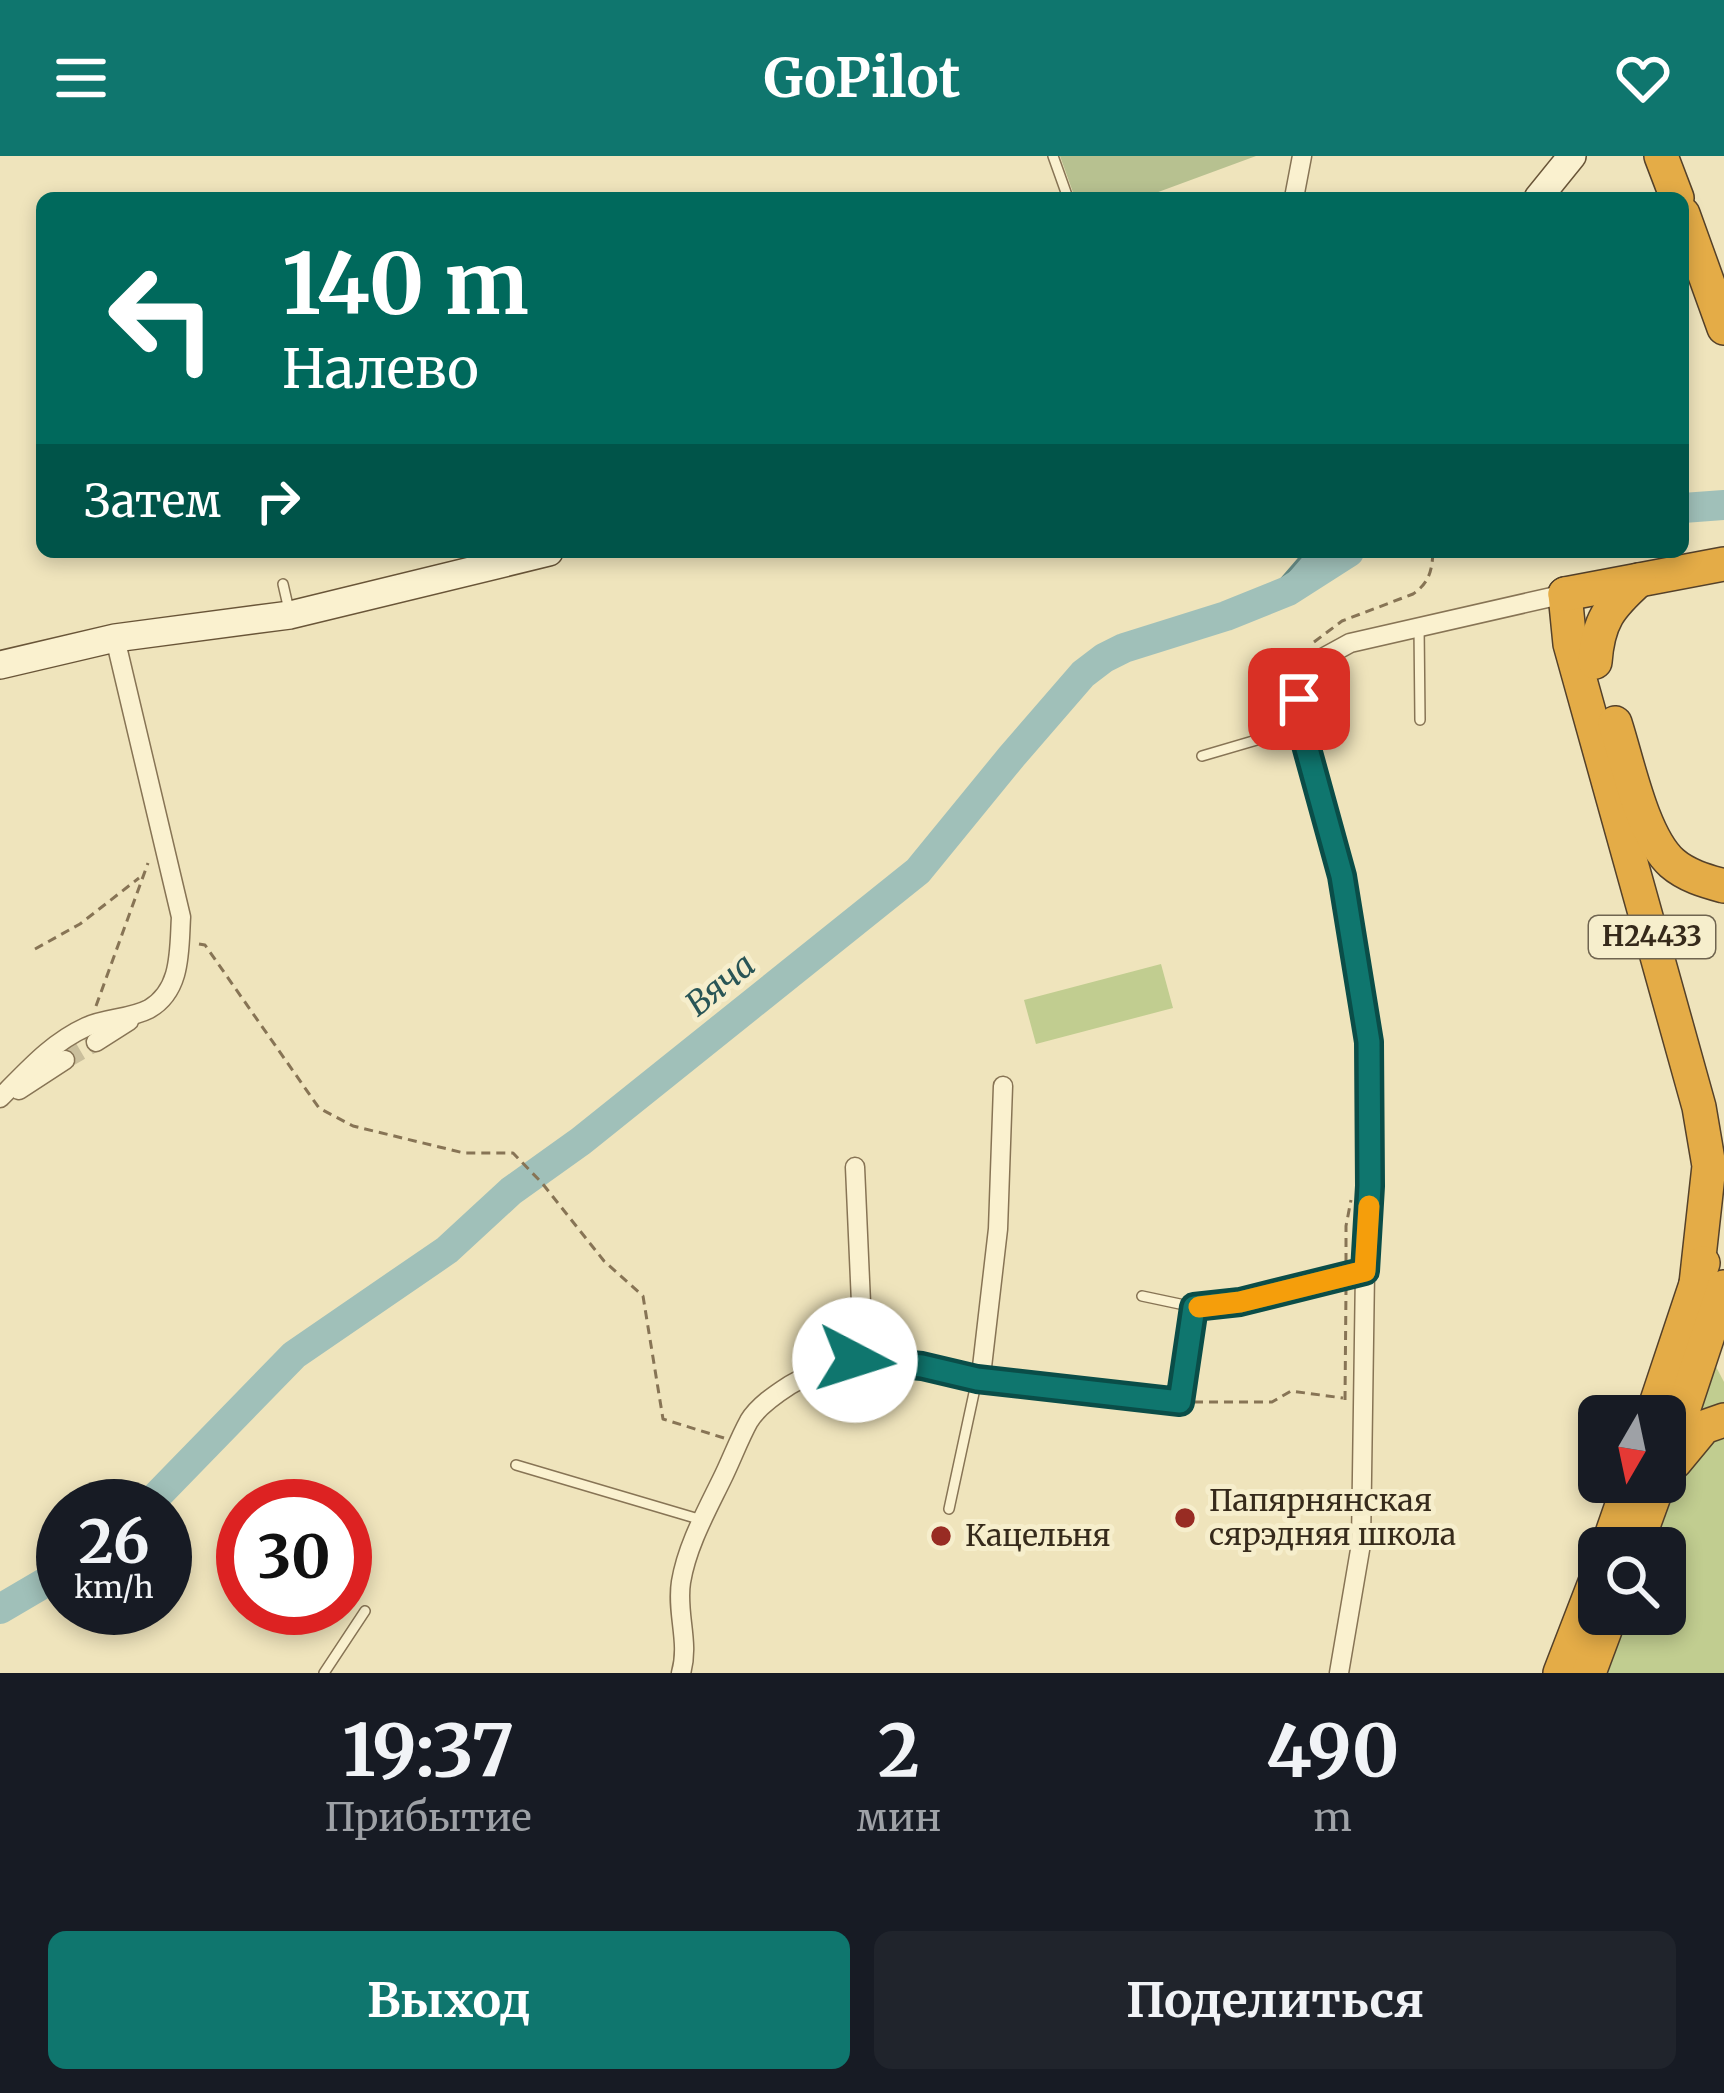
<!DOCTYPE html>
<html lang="ru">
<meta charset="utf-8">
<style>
body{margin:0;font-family:Merriweather,serif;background:#20242c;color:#f1f3f6;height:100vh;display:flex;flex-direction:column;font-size:45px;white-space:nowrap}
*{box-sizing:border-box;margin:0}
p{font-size:39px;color:#9ea1a6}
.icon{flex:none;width:66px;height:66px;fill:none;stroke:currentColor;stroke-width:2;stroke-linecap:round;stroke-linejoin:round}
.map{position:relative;height:1517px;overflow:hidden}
.panel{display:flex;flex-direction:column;background:#171b24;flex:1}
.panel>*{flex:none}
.guide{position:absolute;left:36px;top:36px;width:1653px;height:366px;border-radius:18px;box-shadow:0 6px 18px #0003;background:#00695c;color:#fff;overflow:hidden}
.needle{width:78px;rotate:189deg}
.tools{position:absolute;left:1578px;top:1239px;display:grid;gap:24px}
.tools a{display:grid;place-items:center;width:108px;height:108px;border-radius:18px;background:#171b24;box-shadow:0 6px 18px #0003;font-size:60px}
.speed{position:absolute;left:36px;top:1323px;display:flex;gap:24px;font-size:60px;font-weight:700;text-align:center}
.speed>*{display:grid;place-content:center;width:156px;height:156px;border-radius:50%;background:#171b24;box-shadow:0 6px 18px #0003;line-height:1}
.speed small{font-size:30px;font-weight:400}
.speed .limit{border:18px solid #d22;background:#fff;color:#111}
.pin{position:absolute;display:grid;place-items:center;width:102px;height:102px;color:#fff;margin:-51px;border-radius:24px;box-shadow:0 6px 18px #0006}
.me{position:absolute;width:132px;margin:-66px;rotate:95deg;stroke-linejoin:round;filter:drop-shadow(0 0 9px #0008)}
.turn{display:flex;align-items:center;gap:42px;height:252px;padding:0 48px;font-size:54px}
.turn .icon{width:156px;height:156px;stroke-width:2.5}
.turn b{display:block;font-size:84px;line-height:102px}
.then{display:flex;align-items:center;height:114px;padding:0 48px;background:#0003;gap:24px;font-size:45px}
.eta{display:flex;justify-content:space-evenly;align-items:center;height:204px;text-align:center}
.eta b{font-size:72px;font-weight:700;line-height:84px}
.primary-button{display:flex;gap:24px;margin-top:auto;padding:24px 48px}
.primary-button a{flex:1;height:138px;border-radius:18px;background:#0f766e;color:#fff;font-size:48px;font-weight:700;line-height:138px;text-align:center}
.primary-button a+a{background:#20242c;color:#f1f3f6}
header{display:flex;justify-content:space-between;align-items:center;height:156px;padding:0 48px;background:#0f766e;color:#fff;font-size:54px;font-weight:700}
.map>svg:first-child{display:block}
.green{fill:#c1cd90}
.cemetery{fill:#b7c190}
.water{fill:#a0c0b9;stroke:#688d87;stroke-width:3}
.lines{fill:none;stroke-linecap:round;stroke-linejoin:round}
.river{stroke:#a0c0b9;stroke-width:30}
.street-tunnel{stroke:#cabf9c;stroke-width:18;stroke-dasharray:18 9;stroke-linecap:butt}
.lane-casing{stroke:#877455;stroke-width:12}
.street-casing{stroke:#877455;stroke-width:21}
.secondary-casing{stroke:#695538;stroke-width:30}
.highway-casing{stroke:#54412a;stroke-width:36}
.path{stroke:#877455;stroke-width:3;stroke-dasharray:9 6;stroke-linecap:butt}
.lane{stroke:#faf1cf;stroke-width:9}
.street{stroke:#faf1cf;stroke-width:18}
.secondary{stroke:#faf1cf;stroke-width:27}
.highway{stroke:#e4ac47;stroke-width:33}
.route-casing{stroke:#0a4d48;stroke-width:30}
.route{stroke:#0f766e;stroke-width:21}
.slow{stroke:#f59e0b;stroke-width:21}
.poi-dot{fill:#982c23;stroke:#f6eecc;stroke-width:4.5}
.labels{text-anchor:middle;stroke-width:10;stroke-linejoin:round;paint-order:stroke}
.shield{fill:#f6eecc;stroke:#706550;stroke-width:3}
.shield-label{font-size:27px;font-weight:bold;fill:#362a1b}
.poi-label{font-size:30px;fill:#362a1b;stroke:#f6eecc;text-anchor:start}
.water-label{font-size:33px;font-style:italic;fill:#295556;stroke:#f6eecc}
</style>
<header><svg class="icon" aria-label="menu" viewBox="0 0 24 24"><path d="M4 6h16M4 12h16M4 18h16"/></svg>GoPilot<svg class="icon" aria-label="heart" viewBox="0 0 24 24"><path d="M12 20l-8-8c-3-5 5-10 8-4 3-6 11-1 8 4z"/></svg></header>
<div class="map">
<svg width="1724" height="1517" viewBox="0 0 1724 1517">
<rect width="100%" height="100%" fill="#efe4bc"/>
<g class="green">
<polygon points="1161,808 1173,852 1036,888 1024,844"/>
<polygon points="1712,1203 1724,1226 1724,1252 1694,1265"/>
<polygon points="1724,1270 1724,1517 1608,1517 1629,1458 1665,1458 1665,1392 1651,1392 1681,1306"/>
</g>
<polygon class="cemetery" points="1060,0 1256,0 1142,42 1075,42"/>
<polygon class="water" points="1305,396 1367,396 1313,429 1288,435 1261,447"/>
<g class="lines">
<g class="river">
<polyline points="1683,352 1724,349"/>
<polyline points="147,1350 294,1199 447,1094 511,1035 581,985 918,715 1012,600 1083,518 1104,502 1124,492 1226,460 1288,435 1349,396"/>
<polyline points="0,1453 63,1416"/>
</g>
<polyline class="street-tunnel" points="65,904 96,886"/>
<defs>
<g id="lane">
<polyline points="1053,0 1068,42"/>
<polyline points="283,428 289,454"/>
<polyline points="1419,470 1420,564"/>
<polyline points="1202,600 1301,571"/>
<polyline points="1142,1140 1194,1151 1240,1146 1365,1115"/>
<polyline points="516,1309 702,1364"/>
<polyline points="949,1353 977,1223 1180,1246 1194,1151"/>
<polyline points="324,1517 365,1455"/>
</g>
<g id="street">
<polyline points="1294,42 1302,0"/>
<polyline points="96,886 129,865"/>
<polyline points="19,934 65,904"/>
<path d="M0,942C27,915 51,887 86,871C105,862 130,863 149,853C182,834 179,794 181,761L115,482"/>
<polyline points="855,1011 861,1147 855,1204"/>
<path d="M681,1517C690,1486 676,1457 681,1426C687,1390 706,1356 722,1323C731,1305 739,1283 749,1265C758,1250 776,1238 790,1229C856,1191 907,1207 977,1223L982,1211L998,1073L1003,930"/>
<polyline points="1339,1517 1361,1388 1365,1115 1370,1030 1369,886 1342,720 1301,571 1299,543 1303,528 1319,504 1350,487 1565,438"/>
</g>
<g id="secondary">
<polyline points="1538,42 1572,0"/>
<polyline points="0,509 115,482 290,459 549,396"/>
</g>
<g id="highway">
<polyline points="1661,0 1677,42"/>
<polyline points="1683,58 1724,172"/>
<polyline points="1565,438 1570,488 1699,951 1709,1010 1696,1128"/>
<polyline points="1565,438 1724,408"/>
<path d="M1595,506C1598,465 1609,451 1639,424"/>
<path d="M1615,567C1628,607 1642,680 1672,707C1687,720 1706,725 1724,730"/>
<polyline points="1652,1260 1703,1107"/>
<polyline points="1675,1306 1704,1271 1724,1264"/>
<polyline points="1665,1309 1724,1131"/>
<polyline points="1607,1392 1630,1326"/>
<polyline points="1635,1392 1659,1326"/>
<polyline points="1560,1517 1599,1416"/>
<polyline points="1589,1517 1611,1458"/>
</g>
</defs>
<use href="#lane" class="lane-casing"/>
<use href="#street" class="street-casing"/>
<use href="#secondary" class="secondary-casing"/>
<use href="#highway" class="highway-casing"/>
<g class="path">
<path d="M1314,486L1342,465L1413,438C1429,427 1432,415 1433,396"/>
<polyline points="199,788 205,789 319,952 353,970 464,997 513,997 542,1027 604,1105 643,1140 663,1263 724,1282"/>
<polyline points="35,793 80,768 139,722"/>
<polyline points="96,850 148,707"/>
<polyline points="1346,1106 1346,1070 1351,1044"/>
<polyline points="1345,1244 1346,1133"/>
<polyline points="1194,1246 1272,1246 1291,1235 1343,1242"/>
<polyline points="1268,1379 1342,1386"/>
</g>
<use href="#lane" class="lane"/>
<use href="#street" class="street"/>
<use href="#secondary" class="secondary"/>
<use href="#highway" class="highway"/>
</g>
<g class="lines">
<defs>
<polyline id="route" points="855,1204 922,1210 977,1223 1180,1246 1194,1151 1240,1146 1365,1115 1370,1030 1369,886 1342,720 1301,571 1299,543"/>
</defs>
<use href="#route" class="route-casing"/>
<use href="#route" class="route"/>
<polyline class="slow" points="1199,1151 1240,1146 1365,1115 1369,1050"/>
</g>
<g class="poi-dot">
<circle cx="1185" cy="1362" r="12"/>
<circle cx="941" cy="1380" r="12"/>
</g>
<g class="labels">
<rect class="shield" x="1589" y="760" width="126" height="42" rx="9"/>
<g class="shield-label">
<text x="1652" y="790">Н24433</text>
</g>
<g class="poi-label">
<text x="1209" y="1355">Папярнянская<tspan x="1209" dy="34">сярэдняя школа</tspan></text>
<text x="965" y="1390">Кацельня</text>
</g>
<g class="water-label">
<text transform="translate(720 828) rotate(-39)" y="12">Вяча</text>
</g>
</g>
</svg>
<div class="tools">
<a><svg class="needle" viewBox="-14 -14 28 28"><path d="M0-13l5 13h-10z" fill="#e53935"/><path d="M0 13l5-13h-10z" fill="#9ea1a6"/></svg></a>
<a><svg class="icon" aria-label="search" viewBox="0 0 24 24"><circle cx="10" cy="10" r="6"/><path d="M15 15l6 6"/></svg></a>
</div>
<div class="speed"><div>26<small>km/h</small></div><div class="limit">30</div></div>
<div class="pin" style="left:1299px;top:543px;background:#d93025"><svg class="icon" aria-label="arrive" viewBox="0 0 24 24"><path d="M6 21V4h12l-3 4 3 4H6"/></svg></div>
<svg class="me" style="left:855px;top:1204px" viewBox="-20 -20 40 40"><circle r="19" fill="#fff"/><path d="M0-13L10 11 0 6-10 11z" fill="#0f766e"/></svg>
<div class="guide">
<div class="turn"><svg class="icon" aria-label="left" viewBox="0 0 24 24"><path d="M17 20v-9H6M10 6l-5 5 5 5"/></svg><div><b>140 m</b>Налево</div></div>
<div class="then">Затем<svg class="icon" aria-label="right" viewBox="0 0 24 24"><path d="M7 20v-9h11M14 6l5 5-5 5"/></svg></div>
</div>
</div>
<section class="panel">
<div class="eta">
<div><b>19:37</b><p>Прибытие</p></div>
<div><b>2</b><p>мин</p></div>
<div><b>490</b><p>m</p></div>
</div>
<div class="primary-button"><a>Выход</a><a>Поделиться</a></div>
</section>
